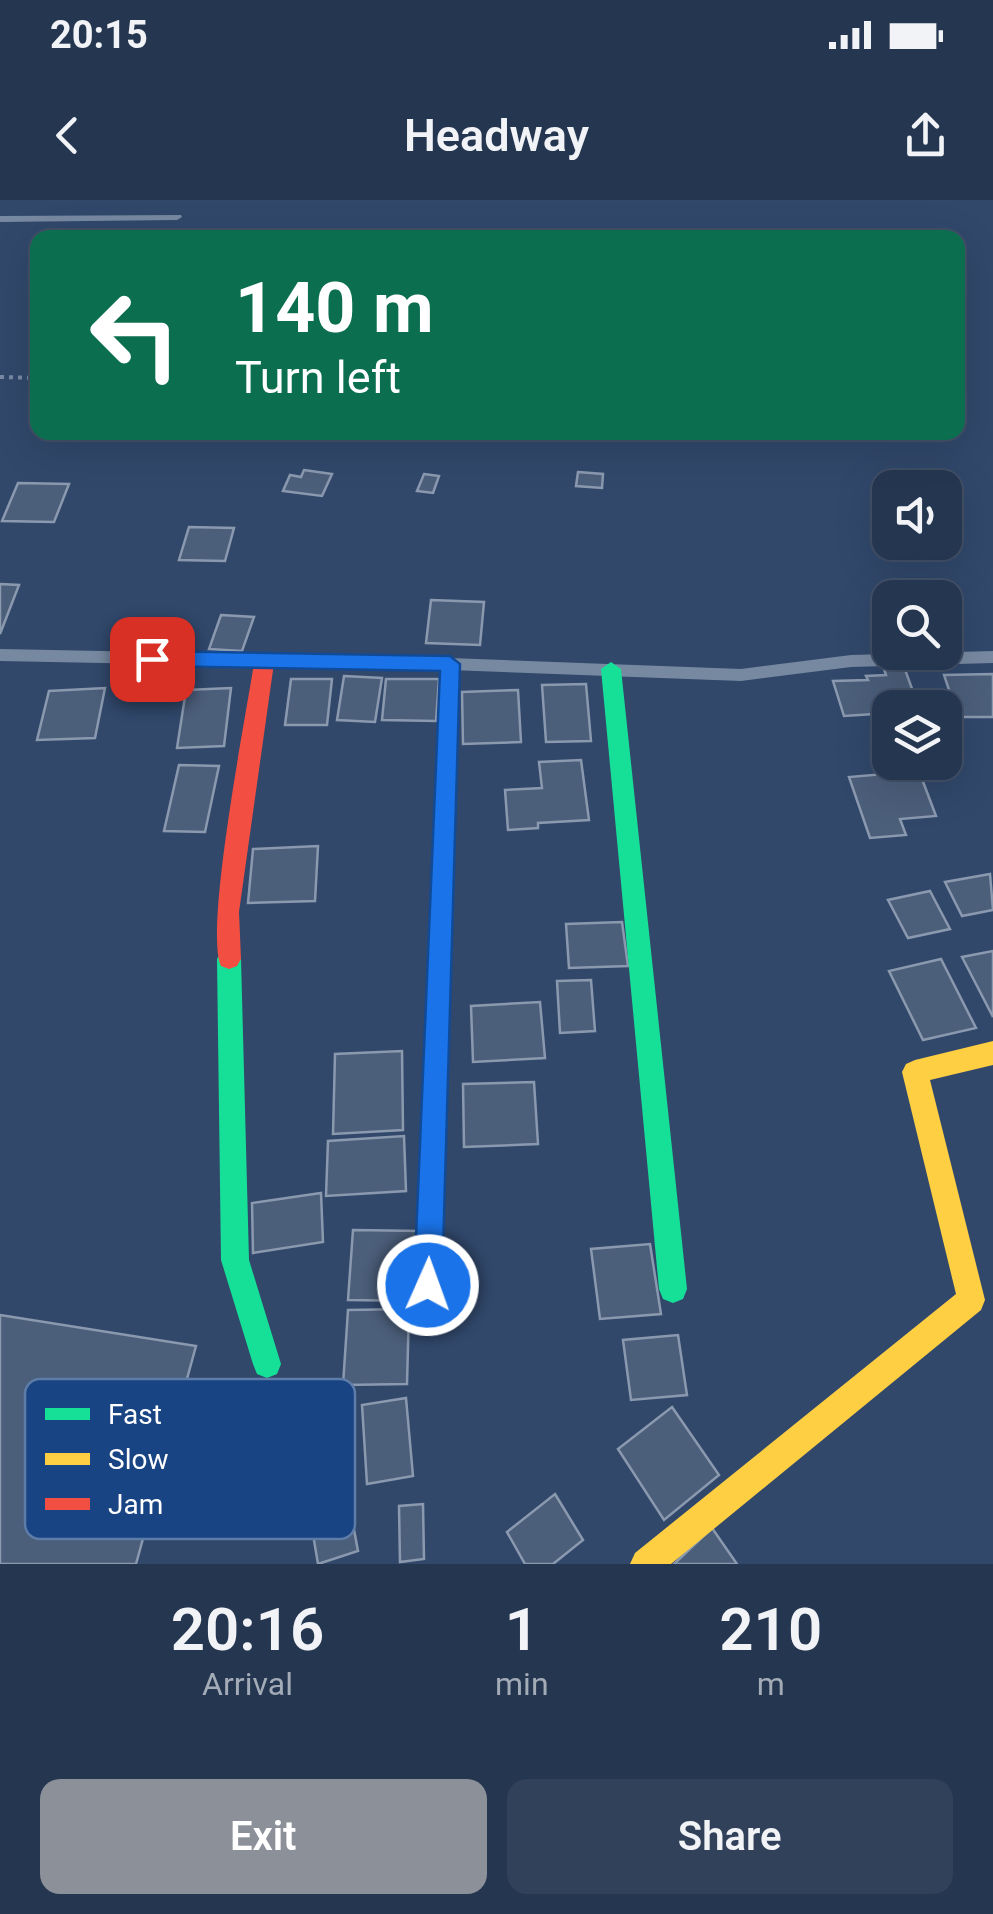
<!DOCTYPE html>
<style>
body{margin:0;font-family:Roboto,sans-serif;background:#31415a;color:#f1f3f6;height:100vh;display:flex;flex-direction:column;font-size:38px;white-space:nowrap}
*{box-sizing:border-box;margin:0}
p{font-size:32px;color:#a3abb7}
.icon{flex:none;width:55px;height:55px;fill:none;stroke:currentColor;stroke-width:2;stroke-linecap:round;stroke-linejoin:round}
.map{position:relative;height:1364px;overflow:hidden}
.details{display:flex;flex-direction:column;background:#253650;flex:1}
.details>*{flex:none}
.banner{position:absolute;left:30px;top:30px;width:935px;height:210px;border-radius:20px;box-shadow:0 10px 40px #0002,0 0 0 2px #425067;background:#0b6e4f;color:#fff;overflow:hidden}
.controls{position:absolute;left:872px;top:270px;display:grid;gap:20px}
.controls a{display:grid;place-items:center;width:90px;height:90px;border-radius:20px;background:#253650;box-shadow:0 10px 40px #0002,0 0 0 2px #425067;font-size:50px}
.pin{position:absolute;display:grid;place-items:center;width:85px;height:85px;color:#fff;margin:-42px;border-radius:20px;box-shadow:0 5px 15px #0006}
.me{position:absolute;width:110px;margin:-55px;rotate:2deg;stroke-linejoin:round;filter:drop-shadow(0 0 8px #0008)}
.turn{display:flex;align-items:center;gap:35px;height:210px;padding:0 40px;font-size:45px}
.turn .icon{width:130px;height:130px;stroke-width:2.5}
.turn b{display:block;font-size:70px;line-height:85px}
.eta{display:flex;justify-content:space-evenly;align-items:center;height:170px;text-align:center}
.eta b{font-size:60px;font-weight:600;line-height:70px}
.primary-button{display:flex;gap:20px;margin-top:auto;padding:20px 40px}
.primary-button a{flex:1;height:115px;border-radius:20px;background:#8c9099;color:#fff;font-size:40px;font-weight:600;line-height:115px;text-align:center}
.primary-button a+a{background:#31415a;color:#f1f3f6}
.status{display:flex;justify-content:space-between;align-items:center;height:70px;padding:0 50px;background:#253650;direction:ltr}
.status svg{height:28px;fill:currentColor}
header{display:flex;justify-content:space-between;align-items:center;height:130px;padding:0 40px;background:#253650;font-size:45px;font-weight:600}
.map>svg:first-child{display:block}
.building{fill:#4b5e7a;stroke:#8b99af;stroke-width:2.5}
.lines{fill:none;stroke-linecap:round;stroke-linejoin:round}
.path{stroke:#7789a1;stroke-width:4;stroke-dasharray:4 5;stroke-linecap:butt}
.lane{fill:#7789a1;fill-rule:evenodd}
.fast{fill:#16e098;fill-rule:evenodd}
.slow{fill:#ffcf43;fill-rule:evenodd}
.jam{fill:#f24e42;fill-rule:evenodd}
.route{fill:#1a73e8;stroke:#114b97;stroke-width:2.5}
.key{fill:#194483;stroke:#5e7ca8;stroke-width:2.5}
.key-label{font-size:28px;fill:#fff}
</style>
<div class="status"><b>20:15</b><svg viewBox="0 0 49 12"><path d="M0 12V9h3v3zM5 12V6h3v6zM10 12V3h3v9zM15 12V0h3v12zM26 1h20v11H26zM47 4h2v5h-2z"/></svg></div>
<header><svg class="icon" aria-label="back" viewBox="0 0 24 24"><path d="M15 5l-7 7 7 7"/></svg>Headway<svg class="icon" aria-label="share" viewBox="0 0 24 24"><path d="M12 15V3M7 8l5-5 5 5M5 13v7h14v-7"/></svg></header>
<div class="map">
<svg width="993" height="1364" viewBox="0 0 993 1364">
<rect width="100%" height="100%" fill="#31486b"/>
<g class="building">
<polygon points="304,270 332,274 322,296 283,291 290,275 301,277"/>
<polygon points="578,272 603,274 602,288 576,286"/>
<polygon points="424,274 439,276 433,293 417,291"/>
<polygon points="18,283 69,284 54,322 2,321"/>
<polygon points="189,327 234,328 225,361 179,360"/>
<polygon points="0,384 19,385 0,434"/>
<polygon points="431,400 484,402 480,445 426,443"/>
<polygon points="221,415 254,417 242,451 209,449"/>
<polygon points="903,464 919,508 890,508 890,513 844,516 833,481 868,480 866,476 886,475 883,466"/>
<polygon points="993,474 993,517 958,517 944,475"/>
<polygon points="344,476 382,478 375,522 337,520"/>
<polygon points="291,479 332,479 327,525 285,525"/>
<polygon points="386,479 439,479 436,521 382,520"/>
<polygon points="586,484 591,541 546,542 542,485"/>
<polygon points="105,488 95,538 37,540 49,491"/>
<polygon points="231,488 224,546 177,548 186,490"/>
<polygon points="518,490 521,542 463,544 462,492"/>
<polygon points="581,560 589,620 538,623 538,628 508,630 505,590 542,588 539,562"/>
<polygon points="179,565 219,566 205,632 164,631"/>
<polygon points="919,571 936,616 900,619 906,635 870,638 849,577"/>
<polygon points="318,646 315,701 248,703 253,649"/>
<polygon points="990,674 993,710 962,716 945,682"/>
<polygon points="930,691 950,729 908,738 888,700"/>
<polygon points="622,722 628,766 569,768 566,724"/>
<polygon points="993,751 993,817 962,757"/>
<polygon points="941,759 976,828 923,840 889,771"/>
<polygon points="591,780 595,831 560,833 557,781"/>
<polygon points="540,802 545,858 473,862 471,806"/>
<polygon points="402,851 403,930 333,934 335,854"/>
<polygon points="534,882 538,944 464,947 463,884"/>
<polygon points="404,936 406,991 326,996 328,941"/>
<polygon points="321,993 323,1042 253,1053 252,1003"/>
<polygon points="353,1030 421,1031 417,1101 348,1100"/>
<polygon points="650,1044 661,1114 600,1119 591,1049"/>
<polygon points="409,1109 407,1184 343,1185 348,1110"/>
<polygon points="0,1115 196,1146 136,1364 0,1364"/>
<polygon points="678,1135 687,1195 631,1200 623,1140"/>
<polygon points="406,1198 413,1276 367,1284 362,1205"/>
<polygon points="672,1207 719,1275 664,1320 618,1249"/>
<polygon points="339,1250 358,1351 318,1364 301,1263"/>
<polygon points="555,1294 583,1340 553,1364 525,1364 507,1332"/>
<polygon points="423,1304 424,1359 400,1362 399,1306"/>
<polygon points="712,1328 737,1364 674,1364"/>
</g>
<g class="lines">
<polyline class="path" points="0,177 38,178"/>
<g class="lane">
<polygon points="181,15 182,17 177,20 0,22 0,16"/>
<polygon points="0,449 450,458 741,469 851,455 993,451 993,463 851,467 741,481 450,470 0,461"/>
</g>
<g class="fast">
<polygon points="450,457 460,464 442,1085 438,1095 428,1099 418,1095 414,1085 440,464"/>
<polygon points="611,462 621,469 687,1089 683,1099 673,1103 663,1099 659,1089 601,469"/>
<polygon points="229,749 237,752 241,759 249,1060 281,1164 277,1174 267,1178 257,1174 253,1164 221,1060 217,759 221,752"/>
</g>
<polygon class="slow" points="993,841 993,865 930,880 985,1100 981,1110 671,1364 630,1364 635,1353 956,1094 902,872 906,864 915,860"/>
<path class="jam" d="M264,456L274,463L239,712L241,759L237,766L229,769L221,766C204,730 246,516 254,463Z"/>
</g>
<polygon class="route" points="152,451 450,456 460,464 442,1085 438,1095 428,1099 418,1095 414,1085 440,471 152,466 142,459"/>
<rect x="25" y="1179" width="330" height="160" rx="15" class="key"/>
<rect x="45" y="1208" width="45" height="12" fill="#16e098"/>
<rect x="45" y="1253" width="45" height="12" fill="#ffcf43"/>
<rect x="45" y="1298" width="45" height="12" fill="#f24e42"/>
<g class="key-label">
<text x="108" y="1224">Fast</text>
<text x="108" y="1269">Slow</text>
<text x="108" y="1314">Jam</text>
</g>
</svg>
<div class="controls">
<a><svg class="icon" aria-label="sound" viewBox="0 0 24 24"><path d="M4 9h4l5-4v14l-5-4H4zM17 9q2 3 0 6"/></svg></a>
<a><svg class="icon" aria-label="search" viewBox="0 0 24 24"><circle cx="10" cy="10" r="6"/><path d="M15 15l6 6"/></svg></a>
<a><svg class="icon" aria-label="layers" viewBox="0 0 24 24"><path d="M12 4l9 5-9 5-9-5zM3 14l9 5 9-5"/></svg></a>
</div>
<div class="pin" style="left:152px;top:459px;background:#d93025"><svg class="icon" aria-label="arrive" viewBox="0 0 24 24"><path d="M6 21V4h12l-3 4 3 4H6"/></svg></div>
<svg class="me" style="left:428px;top:1085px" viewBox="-20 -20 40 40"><circle r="17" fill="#1a73e8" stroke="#fff" stroke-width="3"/><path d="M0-11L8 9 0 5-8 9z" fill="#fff"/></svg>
<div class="banner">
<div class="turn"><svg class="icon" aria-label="left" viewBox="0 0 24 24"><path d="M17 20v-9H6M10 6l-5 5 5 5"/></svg><div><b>140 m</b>Turn left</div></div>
</div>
</div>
<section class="details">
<div class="eta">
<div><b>20:16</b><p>Arrival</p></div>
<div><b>1</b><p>min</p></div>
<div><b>210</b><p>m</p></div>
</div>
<div class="primary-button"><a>Exit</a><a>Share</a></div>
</section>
